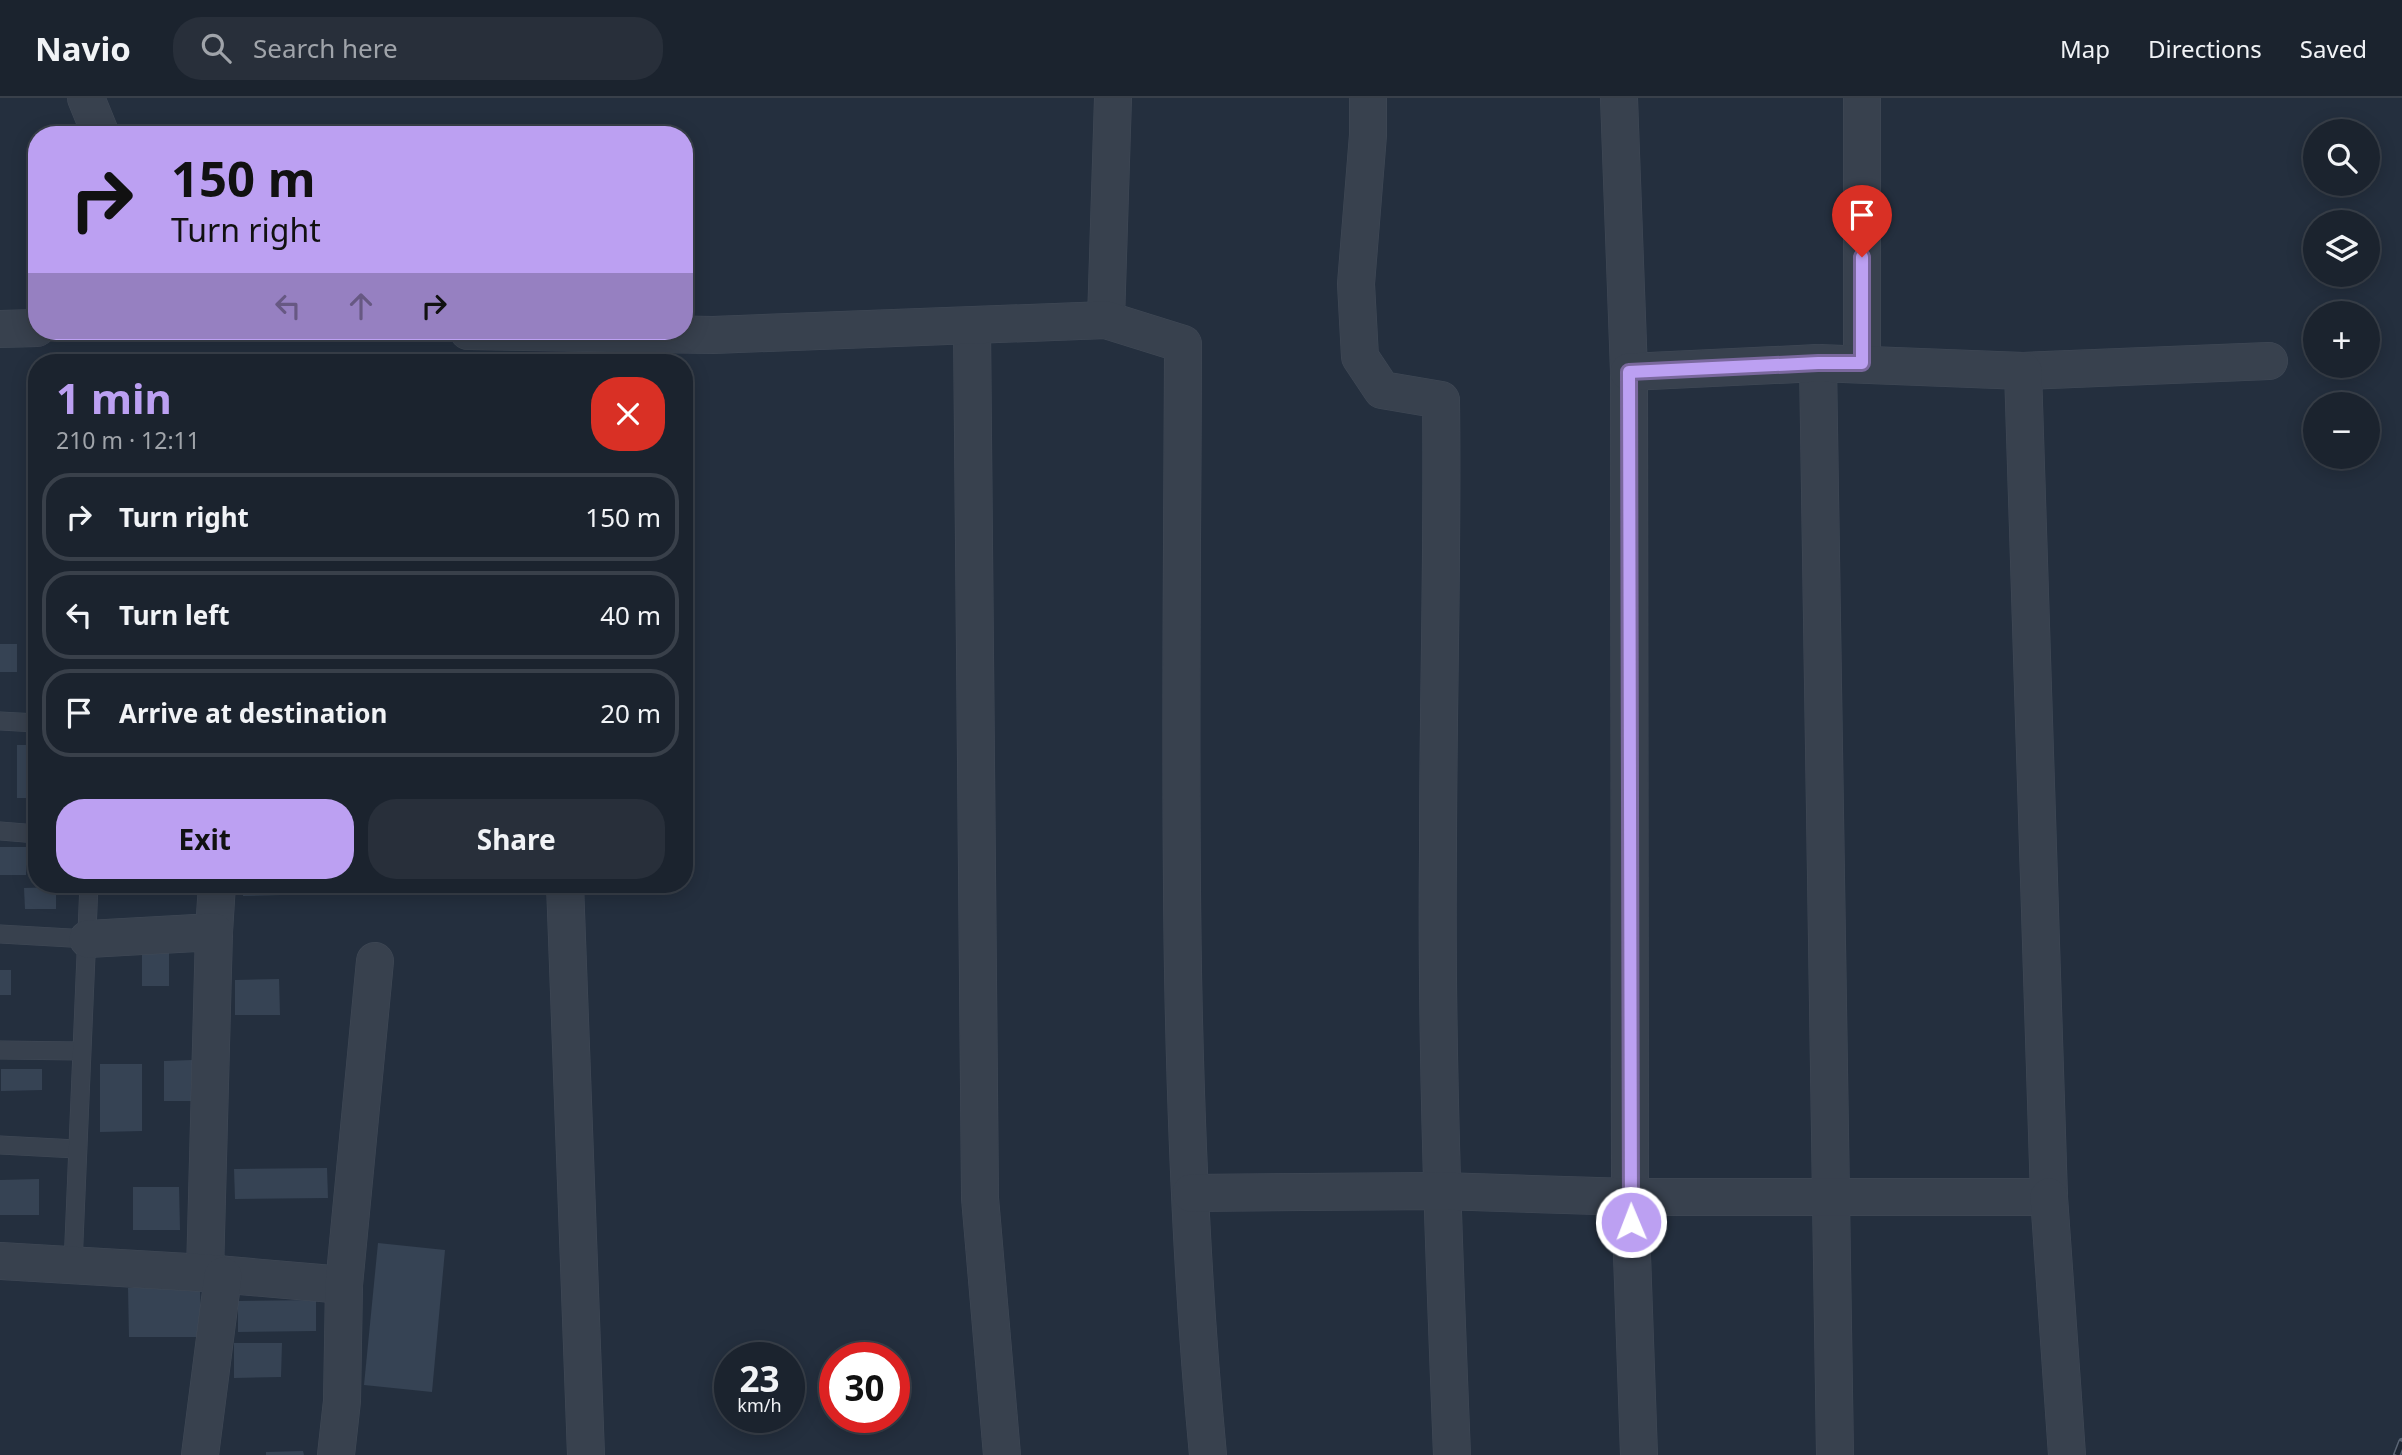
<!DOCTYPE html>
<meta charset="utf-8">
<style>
body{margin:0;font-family:"Noto Sans",sans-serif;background:#282f3a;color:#f1f3f6;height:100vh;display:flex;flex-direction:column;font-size:26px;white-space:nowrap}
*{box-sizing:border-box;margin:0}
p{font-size:23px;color:#a0a4aa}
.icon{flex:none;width:38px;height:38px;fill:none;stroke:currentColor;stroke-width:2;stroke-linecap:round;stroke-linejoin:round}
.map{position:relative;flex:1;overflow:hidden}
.details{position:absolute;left:28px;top:256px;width:665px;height:539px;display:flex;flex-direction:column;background:#1b232e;border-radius:28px;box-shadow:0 4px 18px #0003,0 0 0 2px #39404a}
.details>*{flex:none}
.guide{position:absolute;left:28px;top:28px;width:665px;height:214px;border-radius:28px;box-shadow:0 4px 18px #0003,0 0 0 2px #39404a;background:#bca0f2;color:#111;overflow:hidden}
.tools{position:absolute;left:2303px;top:21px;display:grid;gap:14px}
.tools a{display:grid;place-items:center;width:77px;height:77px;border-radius:50%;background:#1b232e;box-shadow:0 4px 18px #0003,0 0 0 2px #39404a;font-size:35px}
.speed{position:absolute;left:714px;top:1244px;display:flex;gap:14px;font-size:35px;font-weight:700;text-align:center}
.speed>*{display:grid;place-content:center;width:91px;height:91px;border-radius:50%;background:#1b232e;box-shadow:0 4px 18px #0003,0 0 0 2px #39404a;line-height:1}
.speed small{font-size:18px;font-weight:400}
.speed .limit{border:10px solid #d22;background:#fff;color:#111}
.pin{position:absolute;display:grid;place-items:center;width:60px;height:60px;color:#fff;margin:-72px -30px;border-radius:50% 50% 50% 0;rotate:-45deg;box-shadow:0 0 7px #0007}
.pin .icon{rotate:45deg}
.me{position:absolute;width:77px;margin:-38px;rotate:359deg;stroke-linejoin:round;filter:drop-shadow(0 0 5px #0008)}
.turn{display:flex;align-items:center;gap:24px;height:147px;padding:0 28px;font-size:32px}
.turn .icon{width:91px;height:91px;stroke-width:2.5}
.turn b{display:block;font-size:49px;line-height:60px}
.lanes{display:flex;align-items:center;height:66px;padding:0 28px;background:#0003;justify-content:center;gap:35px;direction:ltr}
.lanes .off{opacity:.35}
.round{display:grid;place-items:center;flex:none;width:74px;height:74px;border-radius:28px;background:#282f3a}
.head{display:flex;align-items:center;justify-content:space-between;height:119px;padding:0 28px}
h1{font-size:42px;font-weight:700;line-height:52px;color:#bca0f2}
.primary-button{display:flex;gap:14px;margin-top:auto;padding:14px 28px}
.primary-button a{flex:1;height:80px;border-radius:28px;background:#bca0f2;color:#111;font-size:28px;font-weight:700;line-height:80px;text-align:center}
.primary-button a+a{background:#282f3a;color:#f1f3f6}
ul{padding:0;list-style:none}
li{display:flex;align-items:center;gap:21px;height:88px;margin:0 14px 10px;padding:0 14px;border:4px solid #39404a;border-radius:28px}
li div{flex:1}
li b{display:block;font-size:26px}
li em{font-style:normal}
header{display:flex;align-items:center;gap:42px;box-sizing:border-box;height:98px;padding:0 35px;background:#1b232e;border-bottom:2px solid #39404a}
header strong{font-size:33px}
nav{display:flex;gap:38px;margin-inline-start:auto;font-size:24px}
.search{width:490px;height:63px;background:#282f3a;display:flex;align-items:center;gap:18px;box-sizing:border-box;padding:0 24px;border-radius:28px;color:#a0a4aa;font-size:26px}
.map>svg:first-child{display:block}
.building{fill:#364354}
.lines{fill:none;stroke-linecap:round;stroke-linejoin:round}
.service-casing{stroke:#414a57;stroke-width:19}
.minor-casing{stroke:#414a57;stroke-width:38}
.service{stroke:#38414e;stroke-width:18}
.minor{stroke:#38414e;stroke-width:37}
.rail-casing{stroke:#5a6575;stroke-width:8}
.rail{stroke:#1d2633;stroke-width:5;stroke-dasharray:16;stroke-linecap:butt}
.route-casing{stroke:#7a689d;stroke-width:18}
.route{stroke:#bca0f2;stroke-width:12}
</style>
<header>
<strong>Navio</strong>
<div class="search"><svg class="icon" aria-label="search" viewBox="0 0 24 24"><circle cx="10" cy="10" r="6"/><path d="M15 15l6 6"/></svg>Search here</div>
<nav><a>Map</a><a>Directions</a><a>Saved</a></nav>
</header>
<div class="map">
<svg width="2402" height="1357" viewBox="0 0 2402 1357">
<rect width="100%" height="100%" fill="#242f3e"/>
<g class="building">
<rect x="0" y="546" width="17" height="28"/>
<rect x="17" y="647" width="20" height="53"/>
<rect x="0" y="749" width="26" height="28"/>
<polygon points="243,786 282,786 282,797 243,798"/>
<polygon points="56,789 56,811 25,811 24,790"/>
<rect x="142" y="842" width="27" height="46"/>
<rect x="0" y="872" width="11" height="25"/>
<polygon points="279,881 280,917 235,917 235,882"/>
<polygon points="192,962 193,1003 164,1003 164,963"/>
<polygon points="100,966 142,966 142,1033 100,1034"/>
<polygon points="1,971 42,971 42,992 1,993"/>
<polygon points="327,1070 328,1100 235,1101 234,1071"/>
<polygon points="39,1081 39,1117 0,1117 0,1082"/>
<polygon points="133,1089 179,1089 180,1132 133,1132"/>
<polygon points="378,1145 445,1152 432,1294 364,1287"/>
<polygon points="200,1189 201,1239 129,1239 128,1190"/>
<polygon points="316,1202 316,1233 238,1234 238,1203"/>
<polygon points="234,1245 282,1245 281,1279 234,1280"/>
<polygon points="303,1353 304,1357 266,1357 266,1354"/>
</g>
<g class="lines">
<defs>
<g id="service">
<polyline points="0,623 37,625"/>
<polyline points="0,733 37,736"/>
<polyline points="0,836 88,841"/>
<polyline points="0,952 81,953"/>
<polyline points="0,1047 76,1051"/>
<polyline points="73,1167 89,786"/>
</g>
<g id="minor">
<polyline points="86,0 101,37"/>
<path d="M1368,0V37L1356,186L1360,259L1382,292L1441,302C1443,453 1438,603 1438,753C1436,954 1444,1156 1452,1357"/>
<polyline points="1619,0 1629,274 1630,1099 1639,1357"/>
<polyline points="1106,222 1113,0"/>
<polyline points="972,228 980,1100 1002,1357"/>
<polyline points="0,231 37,230"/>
<path d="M468,233L713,237L1106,222L1183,246C1182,616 1173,988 1208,1357"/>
<polyline points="1818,265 1835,1357"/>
<polyline points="1862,265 1862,0"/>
<polyline points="2023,273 2269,263"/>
<polyline points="565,786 586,1357"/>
<polyline points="214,834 217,786"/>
<polyline points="88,841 214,834 205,1175"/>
<polyline points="1191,1095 1441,1093 1630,1099 2049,1099 2023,273 1818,265 1629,274"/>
<polyline points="2049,1099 2067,1357"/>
<polyline points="0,1163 205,1175 344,1187"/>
<polyline points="200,1357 223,1178"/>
<polyline points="336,1357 342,1303 344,1187 375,863"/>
</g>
</defs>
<use href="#service" class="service-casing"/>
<use href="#minor" class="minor-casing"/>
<use href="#service" class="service"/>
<use href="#minor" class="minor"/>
<defs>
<polyline id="rail" points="2397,1357 2402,1344"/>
</defs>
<use href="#rail" class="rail-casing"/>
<use href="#rail" class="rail"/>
</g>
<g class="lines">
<defs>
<polyline id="route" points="1631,1124 1629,274 1818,265 1862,265 1862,159"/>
</defs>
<use href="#route" class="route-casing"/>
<use href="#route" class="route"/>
</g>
</svg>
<div class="tools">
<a><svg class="icon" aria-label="search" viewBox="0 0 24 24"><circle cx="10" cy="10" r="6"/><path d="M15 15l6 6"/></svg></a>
<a><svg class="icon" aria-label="layers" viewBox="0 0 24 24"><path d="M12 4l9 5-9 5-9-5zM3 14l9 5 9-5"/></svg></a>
<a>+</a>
<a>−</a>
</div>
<div class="speed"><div>23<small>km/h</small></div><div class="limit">30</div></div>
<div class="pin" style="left:1862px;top:159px;background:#d93025"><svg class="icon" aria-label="arrive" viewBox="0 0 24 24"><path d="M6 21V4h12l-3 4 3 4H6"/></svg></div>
<svg class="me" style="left:1631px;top:1124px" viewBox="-20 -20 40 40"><circle r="17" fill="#bca0f2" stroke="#fff" stroke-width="3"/><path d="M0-11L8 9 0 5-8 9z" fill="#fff"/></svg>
<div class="guide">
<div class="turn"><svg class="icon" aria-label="right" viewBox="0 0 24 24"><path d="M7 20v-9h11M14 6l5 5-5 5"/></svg><div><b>150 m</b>Turn right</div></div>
<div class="lanes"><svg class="icon off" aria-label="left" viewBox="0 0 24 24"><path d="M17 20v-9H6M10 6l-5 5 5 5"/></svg><svg class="icon off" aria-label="ahead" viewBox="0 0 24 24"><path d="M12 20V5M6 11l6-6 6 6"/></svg><svg class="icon" aria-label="right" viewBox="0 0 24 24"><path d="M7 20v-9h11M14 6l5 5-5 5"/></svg></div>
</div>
<section class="details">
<div class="head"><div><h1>1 min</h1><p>210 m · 12:11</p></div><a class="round" style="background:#d93025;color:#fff"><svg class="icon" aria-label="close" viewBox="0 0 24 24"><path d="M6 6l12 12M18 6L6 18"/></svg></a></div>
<ul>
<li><svg class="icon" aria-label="right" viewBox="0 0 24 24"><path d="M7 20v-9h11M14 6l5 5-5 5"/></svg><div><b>Turn right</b></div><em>150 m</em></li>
<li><svg class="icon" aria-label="left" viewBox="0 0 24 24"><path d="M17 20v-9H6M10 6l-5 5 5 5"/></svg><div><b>Turn left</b></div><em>40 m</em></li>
<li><svg class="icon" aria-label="arrive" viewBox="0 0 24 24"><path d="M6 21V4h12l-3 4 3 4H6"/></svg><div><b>Arrive at destination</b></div><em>20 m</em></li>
</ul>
<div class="primary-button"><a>Exit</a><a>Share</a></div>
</section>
</div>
